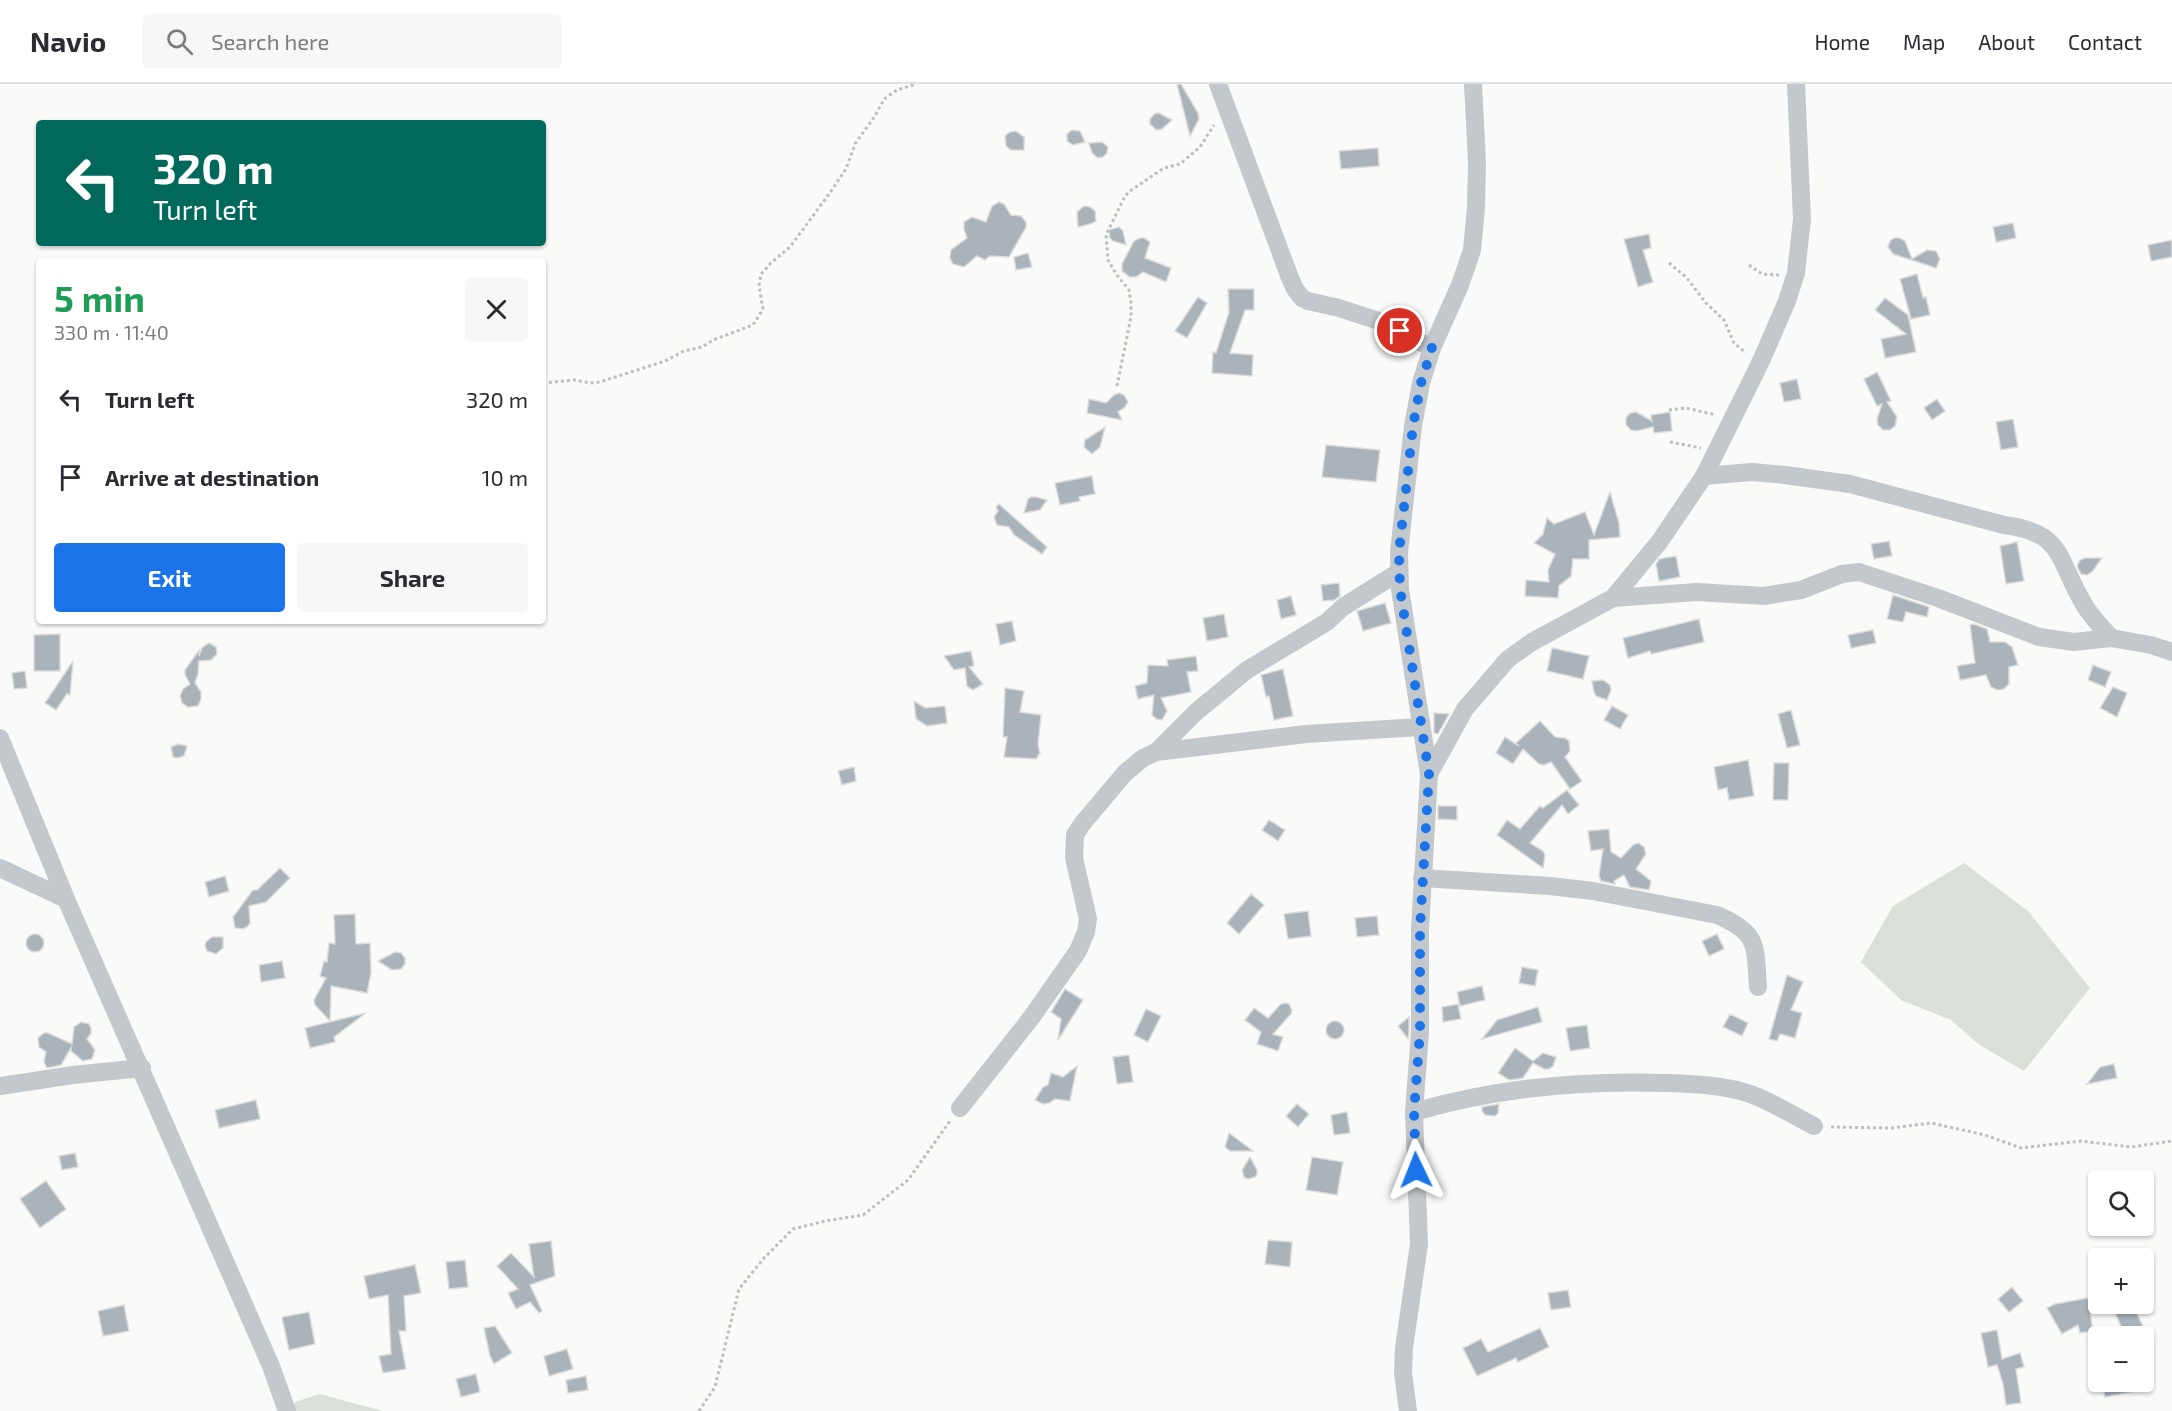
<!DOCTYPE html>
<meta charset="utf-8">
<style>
body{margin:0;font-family:"Exo 2",sans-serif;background:#f7f7f7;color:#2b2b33;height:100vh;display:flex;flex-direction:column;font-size:22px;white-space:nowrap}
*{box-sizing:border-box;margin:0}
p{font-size:20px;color:#7c7c81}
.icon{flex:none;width:33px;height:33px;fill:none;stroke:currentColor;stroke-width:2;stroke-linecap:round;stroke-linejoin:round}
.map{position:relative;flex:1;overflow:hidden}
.panel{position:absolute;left:36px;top:174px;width:510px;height:366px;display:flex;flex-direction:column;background:#fff;border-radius:6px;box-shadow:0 2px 4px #0004}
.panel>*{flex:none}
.top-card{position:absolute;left:36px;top:36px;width:510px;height:126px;border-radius:6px;box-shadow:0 2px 4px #0004;background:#00695c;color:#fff;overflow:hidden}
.controls{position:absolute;left:2088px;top:1086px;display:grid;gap:12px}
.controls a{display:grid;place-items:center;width:66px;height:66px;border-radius:6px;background:#fff;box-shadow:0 2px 4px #0004;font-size:30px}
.pin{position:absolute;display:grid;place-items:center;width:51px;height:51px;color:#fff;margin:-26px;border:3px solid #fff;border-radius:50%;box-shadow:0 2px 6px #0007}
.me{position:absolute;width:66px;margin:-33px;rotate:358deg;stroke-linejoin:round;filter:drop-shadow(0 0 4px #0008)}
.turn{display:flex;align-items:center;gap:21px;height:126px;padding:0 18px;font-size:27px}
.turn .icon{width:78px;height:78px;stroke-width:2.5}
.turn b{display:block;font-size:42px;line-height:51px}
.round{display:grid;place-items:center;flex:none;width:63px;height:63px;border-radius:6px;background:#f7f7f7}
.summary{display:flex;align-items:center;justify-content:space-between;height:102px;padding:0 18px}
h1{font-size:36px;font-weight:700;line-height:45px;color:#1e9e55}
.primary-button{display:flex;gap:12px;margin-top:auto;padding:12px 18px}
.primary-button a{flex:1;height:69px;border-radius:6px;background:#1a73e8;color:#fff;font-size:24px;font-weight:700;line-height:69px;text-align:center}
.primary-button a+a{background:#f7f7f7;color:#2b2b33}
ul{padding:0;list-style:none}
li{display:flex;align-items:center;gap:18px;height:78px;padding:0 18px}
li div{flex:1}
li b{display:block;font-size:22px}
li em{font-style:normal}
header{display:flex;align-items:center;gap:36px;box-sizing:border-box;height:84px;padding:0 30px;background:#fff;border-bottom:2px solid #e1e1e2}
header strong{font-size:28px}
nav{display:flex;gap:33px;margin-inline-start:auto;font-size:21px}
.search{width:420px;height:54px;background:#f7f7f7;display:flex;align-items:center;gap:15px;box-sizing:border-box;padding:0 21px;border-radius:6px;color:#7c7c81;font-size:22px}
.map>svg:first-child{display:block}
.green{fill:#dadfd7}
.building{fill:#aab3b9;stroke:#dcdcda;stroke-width:1.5}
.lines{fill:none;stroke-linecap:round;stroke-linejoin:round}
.path{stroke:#bbbfc2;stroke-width:3;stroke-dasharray:3 3;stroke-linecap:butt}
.street{stroke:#c3c8cc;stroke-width:18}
.route{stroke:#1a73e8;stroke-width:10;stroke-dasharray:0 18}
</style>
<header>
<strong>Navio</strong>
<div class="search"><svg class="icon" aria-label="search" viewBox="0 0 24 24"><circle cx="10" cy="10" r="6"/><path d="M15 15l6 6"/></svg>Search here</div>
<nav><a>Home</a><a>Map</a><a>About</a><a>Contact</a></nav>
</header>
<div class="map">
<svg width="2172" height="1327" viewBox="0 0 2172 1327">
<rect width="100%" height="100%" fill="#fafaf8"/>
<g class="green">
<polygon points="1964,779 2028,827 2090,904 2024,987 1978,960 1951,936 1901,916 1861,878 1893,822"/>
<polygon points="319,1310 383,1327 292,1327 295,1318"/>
</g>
<g class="building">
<polygon points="1177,0 1181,0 1198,29 1199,35 1190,52"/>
<polygon points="1159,29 1172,36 1162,45 1156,46 1150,40 1150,35 1154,30"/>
<polygon points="1072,46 1080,47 1085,58 1073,61 1067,57 1067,50"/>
<polygon points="1016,47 1024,53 1024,66 1011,66 1006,62 1005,52 1010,48"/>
<polygon points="1102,58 1108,63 1107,69 1103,73 1098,74 1092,69 1089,59"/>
<polygon points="1378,64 1379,82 1341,85 1339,67"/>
<polygon points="999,118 1004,120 1011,131 1021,132 1026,138 1026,143 1009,173 990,172 985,176 977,172 964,183 953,180 950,174 951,166 967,154 964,145 964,138 972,133 986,138 992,122"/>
<polygon points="1084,122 1090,123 1095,127 1096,137 1090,140 1078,143 1077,128"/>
<polygon points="2013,139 2016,154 1996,158 1993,143"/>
<polygon points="1119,143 1123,147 1126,161 1113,157 1110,154 1109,146"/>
<polygon points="1649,150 1651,164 1643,166 1653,198 1638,203 1624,155"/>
<polygon points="1140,154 1144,154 1150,158 1145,174 1171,184 1166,198 1143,188 1136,193 1130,193 1122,187 1122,180 1134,157"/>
<polygon points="1894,154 1900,154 1905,157 1912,175 1927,166 1936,167 1940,175 1936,184 1893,170 1888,163 1890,157"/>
<polygon points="2172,156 2172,173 2151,177 2148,161"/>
<polygon points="1028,169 1032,183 1016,186 1014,173"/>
<polygon points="1917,190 1923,214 1926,213 1930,231 1911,235 1900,195"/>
<polygon points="1228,205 1254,205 1254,226 1245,226 1230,269 1253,271 1252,292 1212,289 1213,268 1216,269 1229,228"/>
<polygon points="1198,213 1207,219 1187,254 1175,247"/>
<polygon points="1885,214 1908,231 1916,268 1885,274 1881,255 1906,250 1875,226"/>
<polygon points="1877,288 1891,317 1887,318 1897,333 1895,342 1890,346 1883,346 1878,341 1877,335 1882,320 1877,322 1864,295"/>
<polygon points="1797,295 1801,315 1784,318 1780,299"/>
<polygon points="1119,309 1124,311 1128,318 1125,323 1118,328 1122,336 1087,329 1089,315 1106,319 1114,311"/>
<polygon points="1937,315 1945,327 1932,336 1924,324"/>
<polygon points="1636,328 1652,337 1651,331 1670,328 1672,347 1654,349 1653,343 1637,347 1631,346 1626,341 1626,334 1630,329"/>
<polygon points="2013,335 2018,363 2001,366 1996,338"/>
<polygon points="1105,343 1100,363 1092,370 1084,363 1085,356"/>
<polygon points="1326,361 1380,366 1376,398 1322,393"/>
<polygon points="1092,392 1095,410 1079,413 1080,417 1060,421 1055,399"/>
<polygon points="1610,408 1619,439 1620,453 1589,456 1589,475 1573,475 1571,492 1559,502 1558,514 1525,512 1526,496 1549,498 1548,486 1555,470 1534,459 1543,450 1547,434 1554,440 1585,428 1594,451"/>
<polygon points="1031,413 1036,413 1047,416 1040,426 1024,429 1028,415"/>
<polygon points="999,420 1047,463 1042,470 1014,451 1009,443 997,441 994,433 998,427 996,423"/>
<polygon points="1889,457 1892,472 1874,475 1871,460"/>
<polygon points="2017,458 2024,497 2006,500 2000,462"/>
<polygon points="1676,472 1680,493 1659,497 1656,480 1659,475"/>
<polygon points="2085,474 2102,474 2092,488 2087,491 2081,490 2077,482 2080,476"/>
<polygon points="1339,499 1340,512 1334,516 1323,517 1321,501"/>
<polygon points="1893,511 1929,523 1927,533 1906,528 1903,538 1887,535"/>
<polygon points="1291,512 1296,531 1281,535 1277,516"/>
<polygon points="1385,519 1391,539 1363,547 1357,527"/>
<polygon points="1224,530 1228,553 1207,557 1203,534"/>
<polygon points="1699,535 1704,558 1651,570 1650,567 1628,574 1623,554"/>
<polygon points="1012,537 1016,557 1000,561 996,540"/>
<polygon points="1974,540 1987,545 1990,558 2005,558 2012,563 2018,581 2009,583 2009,600 2004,605 1997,606 1991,603 1986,591 1960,596 1957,582 1975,579 1970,541"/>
<polygon points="1873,546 1876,559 1851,564 1848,551"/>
<polygon points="60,550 60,587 34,587 34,551"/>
<polygon points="209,559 216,563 217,570 211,576 199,577 198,590 195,599 201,608 201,615 198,622 188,623 182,619 180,612 183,605 190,600 185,591 185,586 200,565 199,572 202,564"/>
<polygon points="1552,564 1589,572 1583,595 1547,587"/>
<polygon points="971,567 974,582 969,583 983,600 973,606 967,602 965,584 954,586 944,572"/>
<polygon points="1196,572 1198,587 1187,588 1191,608 1161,614 1167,627 1162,636 1157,635 1152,631 1154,611 1138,615 1135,602 1147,599 1148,581 1168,582 1167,576"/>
<polygon points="73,577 70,611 67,610 56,626 45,619"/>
<polygon points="2093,581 2111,588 2105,603 2088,596"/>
<polygon points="1283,585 1293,632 1274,636 1269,612 1266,613 1261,591"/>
<polygon points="25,587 27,604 14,605 12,589"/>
<polygon points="1603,596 1610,601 1611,606 1607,616 1596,612 1594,608 1592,597"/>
<polygon points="2113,603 2127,609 2117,633 2100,624"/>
<polygon points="1005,604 1024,607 1020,628 1041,631 1038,661 1040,669 1036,675 1004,673 1007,653 1003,653"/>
<polygon points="914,617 925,624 945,622 947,639 927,642 916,635"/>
<polygon points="1612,622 1628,631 1620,645 1604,636"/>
<polygon points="1791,626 1800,661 1787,664 1778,630"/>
<polygon points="1434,629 1449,630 1438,650 1434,649"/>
<polygon points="1540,637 1555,653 1565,654 1569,657 1570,667 1565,673 1582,697 1570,705 1551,678 1544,681 1539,680 1523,665 1513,680 1496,669 1505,653 1519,662 1516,659"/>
<polygon points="178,660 187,662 184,672 178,674 173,673 171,663"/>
<polygon points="1748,676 1754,712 1729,716 1727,704 1718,706 1714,683"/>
<polygon points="1774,679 1789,679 1788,716 1773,716"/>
<polygon points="854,683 856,697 842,701 838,687"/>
<polygon points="1567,706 1579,721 1568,730 1562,721 1530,759 1543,767 1545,771 1543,784 1497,751 1507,736 1520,745 1540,722 1543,724"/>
<polygon points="1438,722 1457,722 1457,736 1438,735"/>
<polygon points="1269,736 1285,746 1278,757 1262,746"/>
<polygon points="1609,745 1611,768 1621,774 1633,761 1638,759 1644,763 1646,770 1636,785 1651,797 1649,806 1630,803 1624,791 1614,797 1615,800 1601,797 1599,791 1603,765 1591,767 1588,747"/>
<polygon points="280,784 290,794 266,818 249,822 250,839 247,843 243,845 235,844 233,833 253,806 257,806"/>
<polygon points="225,792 229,807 209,813 205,798"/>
<polygon points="1251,810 1264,821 1239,850 1227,839"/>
<polygon points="1308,827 1311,852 1288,855 1284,830"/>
<polygon points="355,830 356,860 370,859 371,889 367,909 331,902 330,937 315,921 314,916 326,894 320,892 324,877 327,878 329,859 335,860 334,831"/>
<polygon points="1377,832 1379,851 1357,853 1355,834"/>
<polygon points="1717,850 1724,865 1709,872 1702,857"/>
<circle cx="35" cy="859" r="9"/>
<polygon points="212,853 223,853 223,864 216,870 207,867 205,862 206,858"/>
<polygon points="395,868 401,869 405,874 405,880 401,885 392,886 378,877"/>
<polygon points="282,877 285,894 261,898 259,881"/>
<polygon points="1522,883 1538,886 1535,902 1519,899"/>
<polygon points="1787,891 1803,898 1791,926 1802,929 1795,954 1780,950 1777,957 1769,955"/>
<polygon points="1482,902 1485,916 1460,922 1457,908"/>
<polygon points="1065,905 1083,916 1058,956 1061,935 1051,928"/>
<polygon points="1285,919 1289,920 1292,926 1291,930 1273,950 1283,953 1278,967 1257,960 1261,948 1245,936 1254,924 1268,934 1281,920"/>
<polygon points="1458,920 1461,935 1443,938 1442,923"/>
<polygon points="1538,923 1542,938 1482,955 1497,936"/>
<polygon points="1146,925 1161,932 1148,958 1134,951"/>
<polygon points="366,929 334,953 335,958 310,964 305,944"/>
<polygon points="1730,930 1748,939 1742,952 1723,943"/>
<polygon points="1409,933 1409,948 1408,955 1398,942"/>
<circle cx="1335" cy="946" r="9"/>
<polygon points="81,938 89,940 91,944 91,949 87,955 95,966 92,975 83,977 71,967 71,964 61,981 47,984 44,978 46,968 39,963 38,954 44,949 48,949 72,960 74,943"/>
<polygon points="1587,941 1590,964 1570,967 1566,944"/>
<polygon points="1515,964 1533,977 1543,969 1556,973 1553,982 1549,985 1544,985 1533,979 1523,994 1509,996 1498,989"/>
<polygon points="1129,971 1133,998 1117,1000 1113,973"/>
<polygon points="2114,980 2117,994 2087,1000 2100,983"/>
<polygon points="1077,982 1070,1017 1055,1015 1049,1019 1043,1020 1035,1016 1043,1003 1048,1001 1051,989 1063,993"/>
<polygon points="256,1016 260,1035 219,1044 215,1026"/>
<polygon points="1297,1020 1309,1030 1298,1043 1286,1032"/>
<polygon points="1499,1020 1498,1029 1495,1032 1485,1031 1482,1027 1482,1023"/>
<polygon points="1347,1028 1350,1049 1334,1051 1331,1031"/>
<polygon points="1229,1049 1253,1067 1230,1067 1225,1063"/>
<polygon points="75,1069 78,1083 62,1086 59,1072"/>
<polygon points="1250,1073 1257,1086 1257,1090 1255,1093 1248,1095 1244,1093 1242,1086"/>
<polygon points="1312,1073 1343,1078 1337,1111 1306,1106"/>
<polygon points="46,1097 66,1125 40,1144 20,1115"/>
<polygon points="1268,1156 1292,1158 1290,1183 1265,1180"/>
<polygon points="551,1157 555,1192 530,1201 542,1227 539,1229 530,1218 516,1225 508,1209 518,1205 497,1182 511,1169 534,1193 529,1160"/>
<polygon points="465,1176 468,1203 449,1205 446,1178"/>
<polygon points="415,1181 421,1209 404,1212 406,1247 399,1247 406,1285 383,1289 379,1272 391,1270 388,1211 369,1215 364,1192"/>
<polygon points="2012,1203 2023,1217 2009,1228 1998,1215"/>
<polygon points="1568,1206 1571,1223 1551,1226 1548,1209"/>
<polygon points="2088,1214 2093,1247 2080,1249 2078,1241 2062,1250 2047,1224 2055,1220"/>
<polygon points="2111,1220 2133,1220 2143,1243 2125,1251"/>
<polygon points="124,1221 129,1247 103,1252 98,1227"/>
<polygon points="309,1228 315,1260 289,1266 282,1233"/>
<polygon points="495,1242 512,1269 494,1280 490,1272 484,1244"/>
<polygon points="1540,1244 1549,1263 1518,1278 1516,1274 1477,1292 1463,1264 1481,1255 1488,1268"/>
<polygon points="1997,1246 2002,1275 2020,1269 2024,1283 2016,1285 2021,1319 2006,1321 2003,1300 1997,1281 1988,1283 1981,1249"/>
<polygon points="567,1265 573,1285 549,1292 544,1272"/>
<polygon points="476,1290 480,1308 461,1313 456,1295"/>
<polygon points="586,1292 588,1306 568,1309 566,1296"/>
<polygon points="2102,1298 2151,1298 2151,1304 2105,1313"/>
</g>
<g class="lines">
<g class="path">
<polyline points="1669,179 1686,193 1706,219 1724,236 1734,259 1746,269"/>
<polyline points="1749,181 1762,190 1779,191"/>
<polyline points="543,299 574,296 590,299 600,298 665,277 684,267 702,263 713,256 753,241 763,225 759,202 761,190 772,178 790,163 829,110 846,85 855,60 875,32 884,15 897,6 916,0"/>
<polyline points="1117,302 1131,233 1131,219 1129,206 1116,190 1108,176 1106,151 1125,112 1130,107 1164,84 1180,80 1200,63 1214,41"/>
<polyline points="1669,326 1686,324 1716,331"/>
<polyline points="1670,358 1701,364"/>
<polyline points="1831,1043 1892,1044 1931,1039 1985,1051 2021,1064 2081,1057 2131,1063 2172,1057"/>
<polyline points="699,1327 715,1303 739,1205 764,1174 793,1145 825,1137 863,1131 908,1096 950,1037"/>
</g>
<g class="street">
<polyline points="1218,0 1290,194 1295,205 1302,214 1308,217 1339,224 1379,237 1432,264"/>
<path d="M1704,392L1752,388L1785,391L1850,400L2004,441C2063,448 2057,474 2082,517C2089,531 2101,542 2111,554"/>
<polyline points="1613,514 1660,457 1704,392 1761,277 1787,217 1796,189 1802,135 1796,0"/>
<polyline points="0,654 66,815 271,1282 287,1327"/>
<polyline points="1156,668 1196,628 1247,586 1327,538 1343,523 1399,488"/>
<polyline points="1429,690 1465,625 1508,575 1532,558 1613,514 1697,508 1764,512 1801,506 1842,490 1859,488 1938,514 2039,553 2074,558 2111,554 2151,561 2172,568"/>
<polyline points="0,784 66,815"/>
<path d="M1422,794L1550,802L1593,807L1717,831C1759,849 1755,861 1758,903"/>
<polyline points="0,1002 73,991 142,984"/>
<polyline points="960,1024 1031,934 1078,867 1086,848 1088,835 1074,774 1075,751 1082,740 1125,689 1143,674 1156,668 1306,650 1420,643"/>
<path d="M1414,1028C1496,1004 1582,996 1667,999C1695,1000 1727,1001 1753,1011C1774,1019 1794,1032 1814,1042"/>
<polyline points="1408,1327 1403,1289 1404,1264 1419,1160 1414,1028 1420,948 1420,845 1429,690 1400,505 1399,468 1413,342 1421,299 1432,264 1460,201 1472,166 1476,123 1477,78 1473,0"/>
</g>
</g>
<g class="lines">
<polyline class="route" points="1400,247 1432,264 1421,299 1413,342 1399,468 1400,505 1429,690 1420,845 1420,948 1414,1028 1416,1086"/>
</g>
</svg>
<div class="controls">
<a><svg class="icon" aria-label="search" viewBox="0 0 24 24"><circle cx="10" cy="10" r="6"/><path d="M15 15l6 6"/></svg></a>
<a>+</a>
<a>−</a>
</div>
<div class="pin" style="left:1400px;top:247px;background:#d93025"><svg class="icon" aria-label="arrive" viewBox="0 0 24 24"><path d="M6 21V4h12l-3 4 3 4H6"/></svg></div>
<svg class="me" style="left:1416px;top:1086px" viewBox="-20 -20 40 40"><path d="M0-17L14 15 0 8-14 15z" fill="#1a73e8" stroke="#fff" stroke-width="4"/></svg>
<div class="top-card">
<div class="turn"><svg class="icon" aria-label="left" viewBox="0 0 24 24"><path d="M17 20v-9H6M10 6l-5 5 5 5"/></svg><div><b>320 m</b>Turn left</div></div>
</div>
<section class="panel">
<div class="summary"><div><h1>5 min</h1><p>330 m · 11:40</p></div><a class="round"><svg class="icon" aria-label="close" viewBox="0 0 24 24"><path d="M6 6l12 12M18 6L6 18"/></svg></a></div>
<ul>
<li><svg class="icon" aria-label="left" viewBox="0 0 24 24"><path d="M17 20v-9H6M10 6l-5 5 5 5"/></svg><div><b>Turn left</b></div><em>320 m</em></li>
<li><svg class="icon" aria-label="arrive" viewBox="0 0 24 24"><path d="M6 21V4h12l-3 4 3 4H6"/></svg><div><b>Arrive at destination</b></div><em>10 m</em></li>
</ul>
<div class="primary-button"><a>Exit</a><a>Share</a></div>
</section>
</div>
